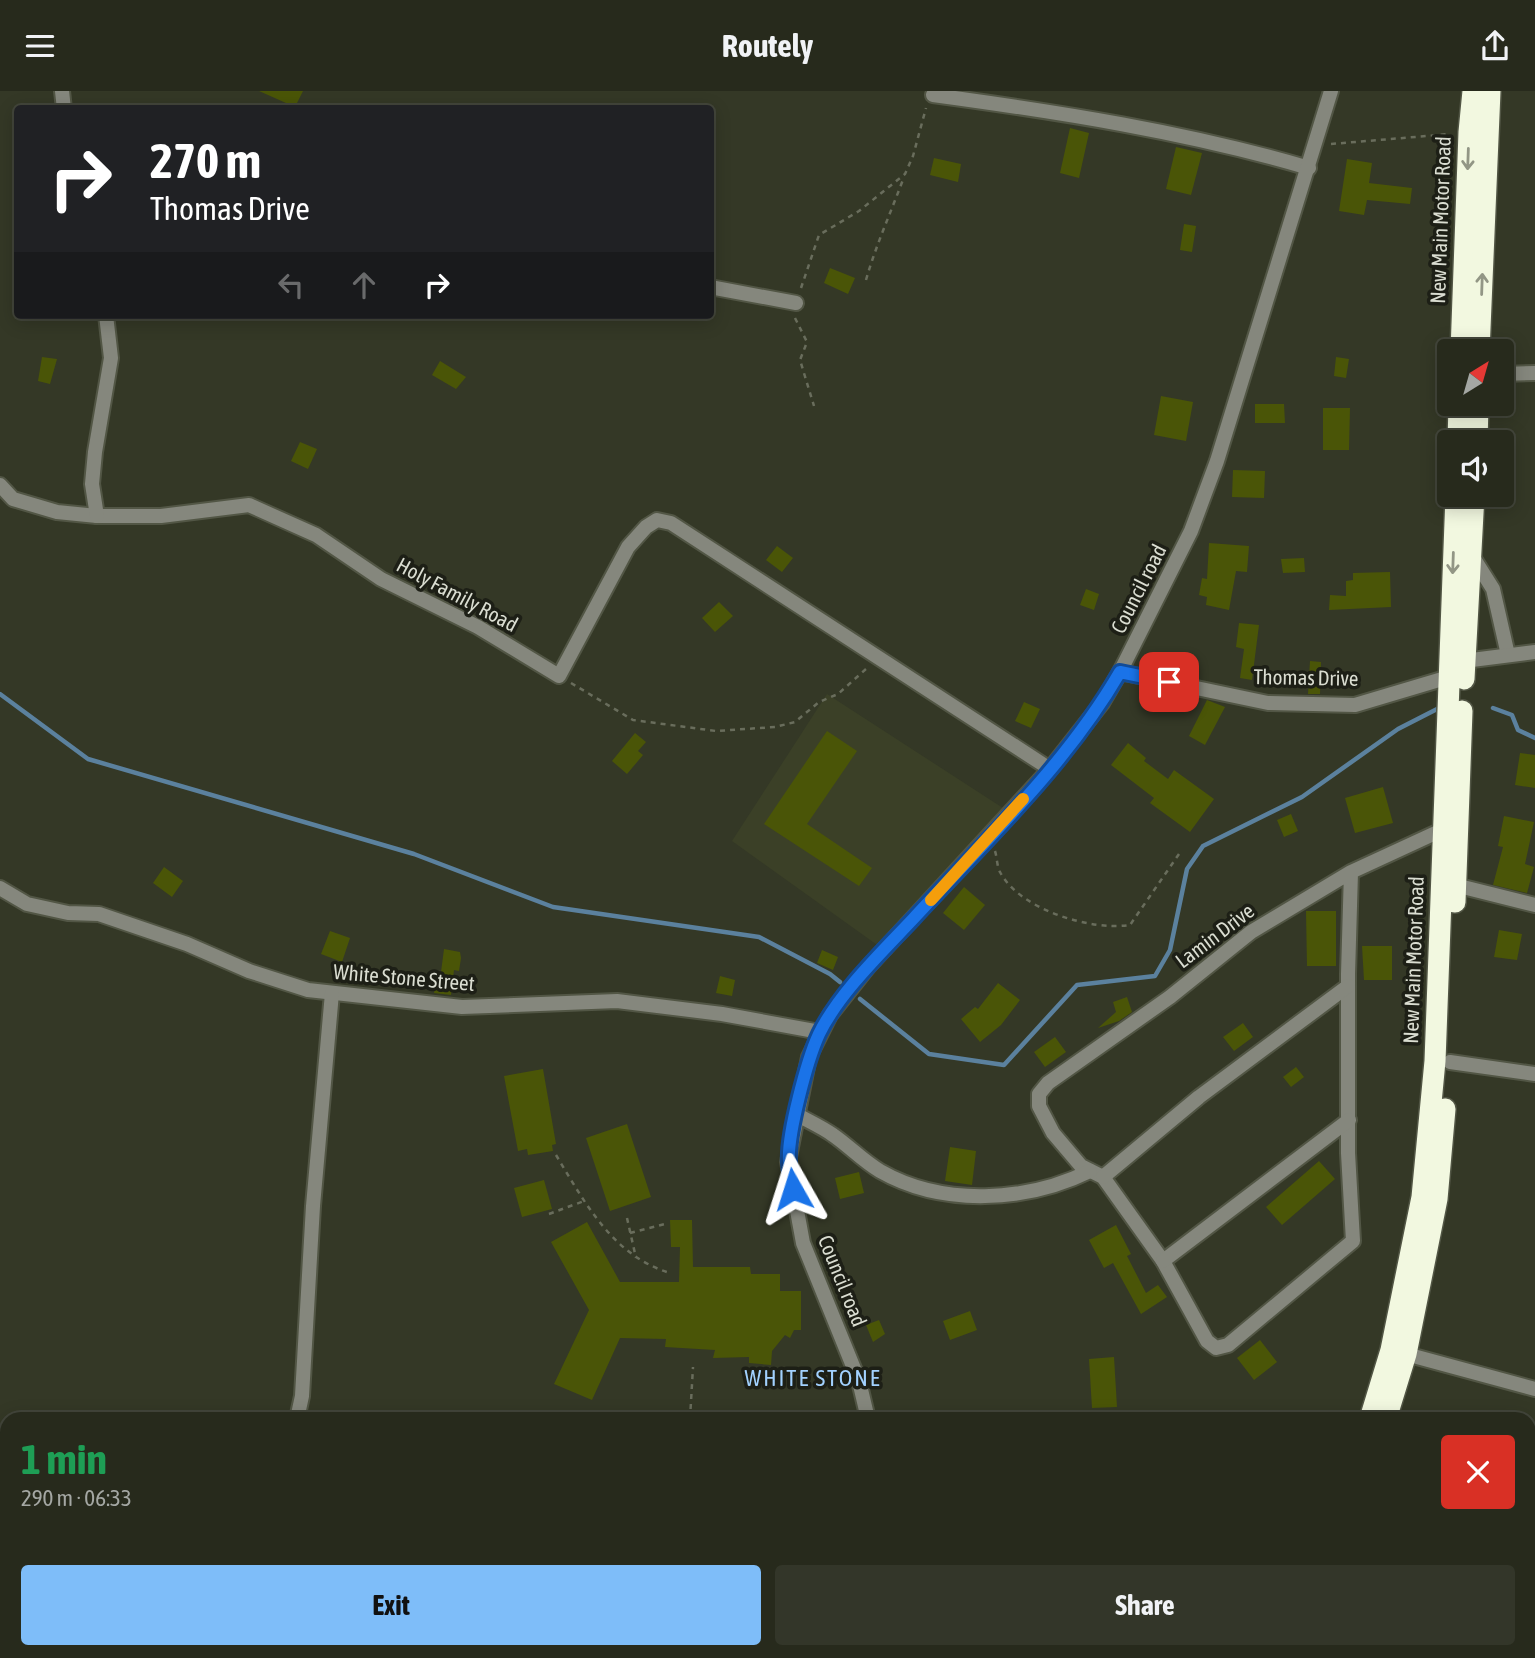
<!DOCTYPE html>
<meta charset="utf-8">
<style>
body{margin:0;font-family:"Asap Condensed",sans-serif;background:#333629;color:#f1f3f6;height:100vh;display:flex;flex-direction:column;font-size:26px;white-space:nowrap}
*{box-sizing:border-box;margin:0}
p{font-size:23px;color:#a4a7a3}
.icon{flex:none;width:38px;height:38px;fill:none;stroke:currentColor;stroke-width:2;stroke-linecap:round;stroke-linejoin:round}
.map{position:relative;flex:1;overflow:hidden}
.sheet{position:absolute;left:0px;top:1321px;width:1536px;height:247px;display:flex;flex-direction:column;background:#272a1c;border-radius:21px 21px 0 0;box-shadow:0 4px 18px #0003,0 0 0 2px #43463b}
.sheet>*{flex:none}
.guide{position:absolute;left:14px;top:14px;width:700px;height:214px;border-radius:7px;box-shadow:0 4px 18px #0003,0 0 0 2px #43463b;background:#202124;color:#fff;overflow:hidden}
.needle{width:46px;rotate:37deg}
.buttons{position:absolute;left:1437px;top:248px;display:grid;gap:14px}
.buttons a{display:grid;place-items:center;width:77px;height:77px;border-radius:7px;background:#272a1c;box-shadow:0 4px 18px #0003,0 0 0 2px #43463b;font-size:35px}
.pin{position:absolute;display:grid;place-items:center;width:60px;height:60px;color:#fff;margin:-30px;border-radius:14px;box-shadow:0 4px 10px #0006}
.me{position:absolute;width:77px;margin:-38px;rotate:354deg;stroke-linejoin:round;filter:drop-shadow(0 0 5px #0008)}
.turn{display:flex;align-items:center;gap:24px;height:147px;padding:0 21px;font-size:32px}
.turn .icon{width:91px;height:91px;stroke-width:2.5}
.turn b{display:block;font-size:49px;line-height:60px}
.lanes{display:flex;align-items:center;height:66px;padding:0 21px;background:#0003;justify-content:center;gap:35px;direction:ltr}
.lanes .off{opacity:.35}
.round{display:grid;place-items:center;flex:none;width:74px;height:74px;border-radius:7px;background:#333629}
.head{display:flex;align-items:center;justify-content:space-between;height:119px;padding:0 21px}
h1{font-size:42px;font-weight:700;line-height:52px;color:#1e9e55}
.button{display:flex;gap:14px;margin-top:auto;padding:14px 21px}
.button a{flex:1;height:80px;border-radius:7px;background:#7ebdf9;color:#111;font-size:28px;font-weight:700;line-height:80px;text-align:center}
.button a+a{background:#333629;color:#f1f3f6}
header{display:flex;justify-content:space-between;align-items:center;height:91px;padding:0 21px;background:#272a1c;font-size:32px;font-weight:700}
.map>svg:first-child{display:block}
.built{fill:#3b4027}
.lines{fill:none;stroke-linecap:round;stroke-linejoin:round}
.stream{stroke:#5b819e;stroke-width:4.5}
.building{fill:#4a5507}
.street-casing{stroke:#525645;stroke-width:18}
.highway-casing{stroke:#525645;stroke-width:24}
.path{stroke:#696d5c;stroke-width:2.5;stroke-dasharray:5 5;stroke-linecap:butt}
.street{stroke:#85877d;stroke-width:14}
.highway{stroke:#f2f8e0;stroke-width:21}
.oneway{stroke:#929685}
.route-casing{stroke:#114b97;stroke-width:18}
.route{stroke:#1a73e8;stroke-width:12}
.slow{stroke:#f59e0b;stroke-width:12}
.labels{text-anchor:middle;stroke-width:7;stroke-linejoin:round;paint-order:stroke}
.street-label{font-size:21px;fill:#daddd1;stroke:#1d1f16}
.neighbourhood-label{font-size:23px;letter-spacing:2px;fill:#a2d1fe;stroke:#1d1f16}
</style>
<header><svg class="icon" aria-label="menu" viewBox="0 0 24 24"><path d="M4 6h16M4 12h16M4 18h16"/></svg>Routely<svg class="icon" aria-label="share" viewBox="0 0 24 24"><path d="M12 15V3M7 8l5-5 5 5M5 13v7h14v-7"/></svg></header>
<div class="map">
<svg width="1535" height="1567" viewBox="0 0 1535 1567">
<rect width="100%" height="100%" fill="#343826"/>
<polygon class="built" points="827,603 1006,719 880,856 732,750"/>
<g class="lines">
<g class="stream">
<polyline points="0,603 88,668 414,763 553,816 759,846 830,883 840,891"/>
<polyline points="1493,617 1512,624 1518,639 1535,647"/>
<polyline points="860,908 929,963 1004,974 1077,894 1155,885 1170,859 1187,778 1203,755 1302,706 1398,638 1441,616"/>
</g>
</g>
<g class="building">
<polygon points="259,0 303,0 295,16"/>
<polygon points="1070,37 1089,42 1079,87 1060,82"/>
<polygon points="1176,56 1202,62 1191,104 1166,98"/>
<polygon points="934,67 961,73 958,91 930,84"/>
<polygon points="1347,68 1372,72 1369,92 1412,97 1410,113 1367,109 1364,124 1339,120"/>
<polygon points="1184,133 1196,135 1192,161 1180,159"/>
<polygon points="830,177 855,187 848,203 824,192"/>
<polygon points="42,266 57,268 50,293 38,290"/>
<polygon points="1336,266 1349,268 1346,287 1334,285"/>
<polygon points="440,270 466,286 456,298 432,284"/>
<polygon points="1161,305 1193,311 1186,350 1154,344"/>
<polygon points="1255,313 1284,313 1285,332 1255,332"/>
<polygon points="1323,317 1350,317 1349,359 1323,359"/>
<polygon points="300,351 317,358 308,378 291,370"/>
<polygon points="1233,379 1265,380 1264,407 1232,406"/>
<polygon points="1209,452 1249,455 1247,481 1236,480 1229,519 1206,514 1207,506 1199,504 1202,487 1207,488"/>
<polygon points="777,455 793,467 782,481 766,469"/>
<polygon points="1304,467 1305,481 1283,482 1281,468"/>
<polygon points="1390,481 1391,516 1329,519 1330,504 1346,505 1346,490 1353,489 1353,482"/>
<polygon points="1086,498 1099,503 1094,519 1080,514"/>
<polygon points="719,511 733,525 715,541 702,527"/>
<polygon points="1239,532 1259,534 1252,589 1240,587 1244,558 1236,556"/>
<polygon points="1310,570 1321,571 1320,603 1308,603"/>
<polygon points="1207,609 1225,616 1205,654 1189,645"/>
<polygon points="1024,611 1040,618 1031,637 1015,630"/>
<polygon points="827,640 857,660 807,733 872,777 859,795 764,733"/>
<polygon points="635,642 646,651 638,660 643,664 627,683 612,670"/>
<polygon points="1128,652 1146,667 1144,670 1168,688 1174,679 1214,708 1190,741 1150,712 1154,707 1111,674"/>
<polygon points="1520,662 1535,664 1535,697 1515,694"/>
<polygon points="1383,696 1393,732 1355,742 1345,707"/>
<polygon points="1291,723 1298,740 1284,746 1277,729"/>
<polygon points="1504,725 1534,731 1525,773 1534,776 1527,802 1493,794 1503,756 1498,755"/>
<polygon points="164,776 183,790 172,806 153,792"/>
<polygon points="964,796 985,814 964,839 943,822"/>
<polygon points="1306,820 1336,820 1336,875 1307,875"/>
<polygon points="1499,839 1522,843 1517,869 1494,866"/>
<polygon points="330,840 350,847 342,871 321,863"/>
<polygon points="1362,855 1392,855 1392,889 1364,889"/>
<polygon points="444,858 460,861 461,867 459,880 454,879 451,904 434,902 437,881 441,881"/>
<polygon points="822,859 838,866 833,879 817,872"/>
<polygon points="720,885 735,889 732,905 716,902"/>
<polygon points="998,892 1020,909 1001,934 980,951 961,928 975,916 978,918"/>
<polygon points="1127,906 1132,921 1119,930 1098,937 1116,921 1113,911"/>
<polygon points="1243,932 1253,946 1234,960 1223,946"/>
<polygon points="1055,946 1066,961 1045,976 1034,961"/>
<polygon points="1296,976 1304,986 1291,996 1283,986"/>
<polygon points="543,978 556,1053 552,1054 553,1060 528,1064 527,1058 518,1060 504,985"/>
<polygon points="627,1033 651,1106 610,1120 586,1047"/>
<polygon points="950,1056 976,1060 972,1094 945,1090"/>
<polygon points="1319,1070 1335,1088 1282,1134 1266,1116"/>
<polygon points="859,1081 864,1102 840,1108 835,1087"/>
<polygon points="544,1089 552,1118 522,1126 514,1097"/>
<polygon points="670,1129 692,1129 693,1176 750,1176 751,1183 780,1183 780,1200 801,1200 801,1239 794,1239 790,1247 785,1244 772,1260 771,1274 749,1272 749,1266 713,1267 715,1259 665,1256 666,1248 620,1247 592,1309 554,1293 589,1219 551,1151 587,1131 620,1191 679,1191 680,1156 671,1156"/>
<polygon points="1116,1134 1131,1163 1127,1165 1146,1202 1158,1194 1167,1206 1141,1223 1113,1172 1104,1177 1089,1149"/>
<polygon points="970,1220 977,1239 950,1249 943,1230"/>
<polygon points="879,1229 885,1243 873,1251 866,1234"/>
<polygon points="1260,1249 1277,1271 1254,1289 1237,1267"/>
<polygon points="1114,1266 1117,1316 1092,1317 1089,1268"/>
</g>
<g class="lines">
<defs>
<g id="street">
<polyline points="62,0 64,18"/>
<path d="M933,4C1059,21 1187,41 1309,77"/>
<polyline points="710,196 796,212"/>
<polyline points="1502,283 1535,282"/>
<polyline points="0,394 13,408 57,421 97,425 161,425 249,414 316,444 381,488 478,536 559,585 628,456 646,436 657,429 671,432 1050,678"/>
<polyline points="97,425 92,393 95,361 111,267 106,224"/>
<polyline points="1471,463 1493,498 1508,564"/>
<polyline points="1464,570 1535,561"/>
<polyline points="1120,581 1268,612 1355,614 1449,586"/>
<polyline points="1351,781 1348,883 1348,1062 1353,1150 1228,1254 1216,1257 1207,1250 1163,1170 1103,1086 1081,1075 1053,1042 1039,1015 1039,1003 1048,992 1170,906 1251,841 1351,781 1442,739"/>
<polyline points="1455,794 1535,814"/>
<polyline points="0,797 27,813 68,822 99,823 187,853 249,880 308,899 462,916 617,910 722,923 820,941"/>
<polyline points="1450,971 1535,983"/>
<path d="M796,1023C808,1030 822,1036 833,1044C849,1055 863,1070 880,1080C943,1116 1027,1111 1090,1080"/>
<polyline points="1103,1086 1199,1006 1348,895"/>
<polyline points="1163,1170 1349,1029"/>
<polyline points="1406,1263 1535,1298"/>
<polyline points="297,1328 302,1305 313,1115 332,902"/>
<polyline points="868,1328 859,1290 803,1152 788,1071 809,966 830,924 868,876 1050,678 1102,612 1120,581 1191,440 1217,370 1331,0"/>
<polyline points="0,1378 7,1378"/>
<polyline points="810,1567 813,1561"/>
</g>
<g id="highway">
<polyline points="1461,261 1469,41 1473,0"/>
<polyline points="1479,261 1490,0"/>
<polyline points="1458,352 1459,313"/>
<polyline points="1477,352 1478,313"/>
<polyline points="1464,588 1474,404"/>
<polyline points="1455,811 1462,620"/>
<polyline points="1370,1328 1391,1259 1422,1106 1435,970 1456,404"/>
<polyline points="1386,1328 1406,1263 1437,1108 1445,1018"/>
<polyline points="1300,1567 1301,1561"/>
<polyline points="1316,1567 1317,1561"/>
</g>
</defs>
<use href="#street" class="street-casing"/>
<use href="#highway" class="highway-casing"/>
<g class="path">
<polyline points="1331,53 1450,43"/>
<path d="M866,189C876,154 891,121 904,86"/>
<polyline points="801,197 819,144 859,120 905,83 913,65 926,17"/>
<polyline points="795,227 807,251 800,269 814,315"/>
<polyline points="571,592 633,629 716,640 775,636 795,631 819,611 838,603 866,578"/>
<path d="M995,760C997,766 997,776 1000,781C1020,819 1091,840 1130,834L1179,763"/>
<path d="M556,1064C585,1112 613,1165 670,1182"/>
<polyline points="549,1123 584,1110"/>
<polyline points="627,1127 636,1167"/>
<polyline points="630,1142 665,1133"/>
<polyline points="683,1328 691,1320"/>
<polyline points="690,1328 693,1276"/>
</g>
<use href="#street" class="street"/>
<use href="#highway" class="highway"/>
</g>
<defs><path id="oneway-shaft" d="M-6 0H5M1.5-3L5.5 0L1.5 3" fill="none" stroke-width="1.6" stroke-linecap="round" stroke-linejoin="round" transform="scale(1.75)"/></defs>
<g class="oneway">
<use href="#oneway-shaft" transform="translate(1468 68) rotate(92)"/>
<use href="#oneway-shaft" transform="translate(1482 193) rotate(-88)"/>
<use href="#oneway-shaft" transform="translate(1453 472) rotate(92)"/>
</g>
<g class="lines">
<defs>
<path id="route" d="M793,1098C792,1089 789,1080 789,1071C787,1044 807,969 819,943C839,902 881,862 913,828C985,750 1066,674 1120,581L1169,591"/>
</defs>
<use href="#route" class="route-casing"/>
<use href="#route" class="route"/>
<polyline class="slow" points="931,809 1023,708"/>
</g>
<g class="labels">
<g class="street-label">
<text transform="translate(1441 129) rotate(-88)" y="7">New Main Motor Road</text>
<text transform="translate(1139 498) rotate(-63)" y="7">Council road</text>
<text transform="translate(457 504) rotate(28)" y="7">Holy Family Road</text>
<text transform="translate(1306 587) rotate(1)" y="7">Thomas Drive</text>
<text transform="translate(1215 845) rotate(-37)" y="7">Lamin Drive</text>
<text transform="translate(1414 869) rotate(-88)" y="7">New Main Motor Road</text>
<text transform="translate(404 887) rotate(5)" y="7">White Stone Street</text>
<text transform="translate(842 1190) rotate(68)" y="7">Council road</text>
</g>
<g class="neighbourhood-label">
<text x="813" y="1295">WHITE STONE</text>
</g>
</g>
</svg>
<div class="buttons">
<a><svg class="needle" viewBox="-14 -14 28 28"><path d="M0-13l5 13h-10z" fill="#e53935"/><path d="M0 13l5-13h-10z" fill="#a4a7a3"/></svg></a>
<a><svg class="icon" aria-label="sound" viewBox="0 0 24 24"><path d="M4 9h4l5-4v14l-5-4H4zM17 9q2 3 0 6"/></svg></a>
</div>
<div class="pin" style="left:1169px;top:591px;background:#d93025"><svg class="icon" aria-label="arrive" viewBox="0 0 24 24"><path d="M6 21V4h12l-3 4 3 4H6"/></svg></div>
<svg class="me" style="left:793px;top:1098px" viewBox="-20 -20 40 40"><path d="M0-17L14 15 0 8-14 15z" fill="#1a73e8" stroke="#fff" stroke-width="4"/></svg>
<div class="guide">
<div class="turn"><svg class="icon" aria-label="right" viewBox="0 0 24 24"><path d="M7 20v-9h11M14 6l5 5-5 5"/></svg><div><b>270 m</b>Thomas Drive</div></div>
<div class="lanes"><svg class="icon off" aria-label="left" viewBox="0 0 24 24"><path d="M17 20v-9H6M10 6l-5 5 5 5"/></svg><svg class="icon off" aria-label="ahead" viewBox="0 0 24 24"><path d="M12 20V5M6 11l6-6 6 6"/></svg><svg class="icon" aria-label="right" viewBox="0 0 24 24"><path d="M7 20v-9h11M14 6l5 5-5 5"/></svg></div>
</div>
<section class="sheet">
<div class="head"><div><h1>1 min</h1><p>290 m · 06:33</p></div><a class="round" style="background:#d93025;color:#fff"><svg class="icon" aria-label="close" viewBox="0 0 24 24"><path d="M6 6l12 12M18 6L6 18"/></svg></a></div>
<div class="button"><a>Exit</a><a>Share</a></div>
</section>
</div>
